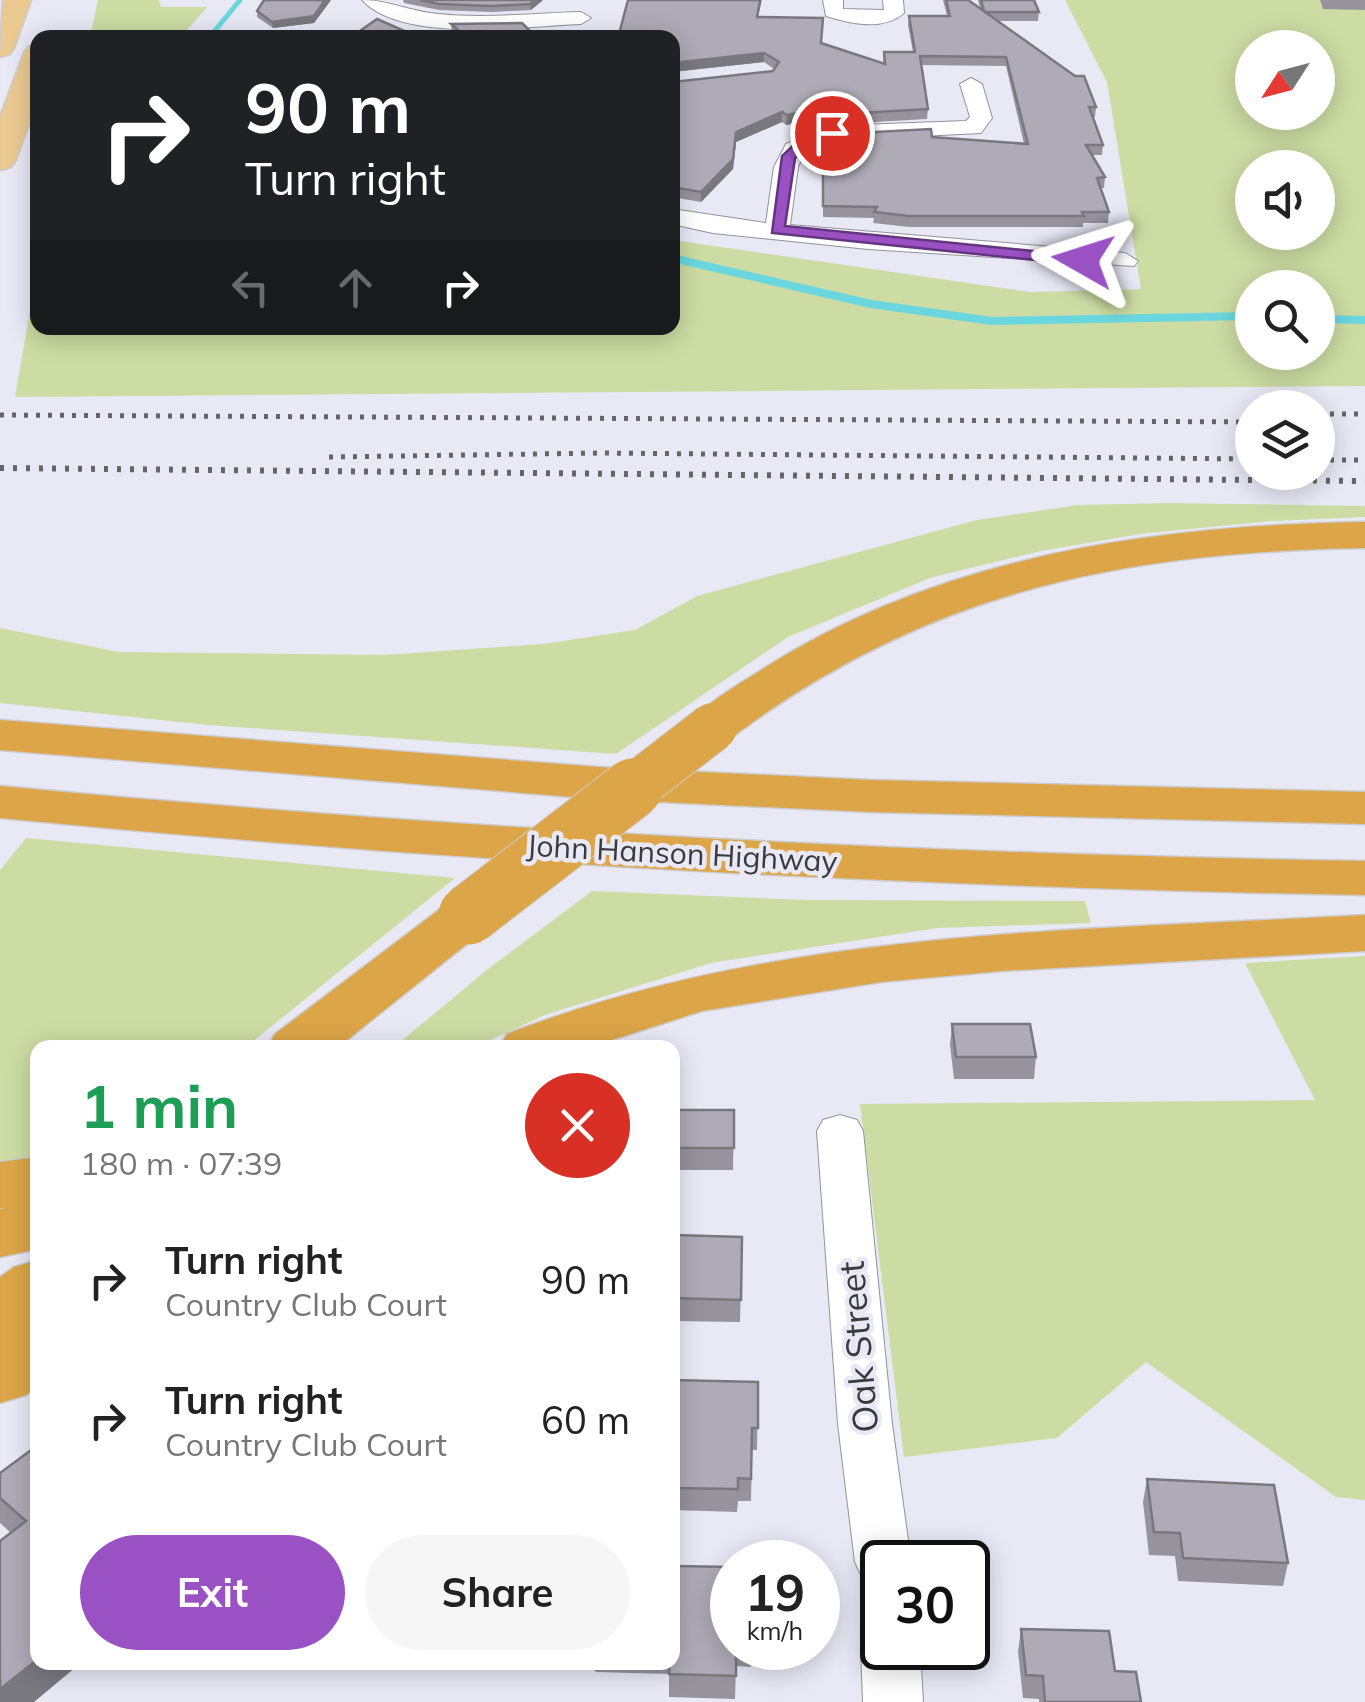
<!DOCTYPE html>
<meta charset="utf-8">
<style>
body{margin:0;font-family:Mulish,sans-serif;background:#f6f6f6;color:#222;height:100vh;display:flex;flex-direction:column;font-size:38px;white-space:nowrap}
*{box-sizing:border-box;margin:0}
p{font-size:32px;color:#767676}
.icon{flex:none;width:55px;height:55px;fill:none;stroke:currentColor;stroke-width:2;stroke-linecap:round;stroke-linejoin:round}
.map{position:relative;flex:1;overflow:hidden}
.panel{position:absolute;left:30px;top:1040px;width:650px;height:630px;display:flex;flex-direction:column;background:#fff;border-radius:20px;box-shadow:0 5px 25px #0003}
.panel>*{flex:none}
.guide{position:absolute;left:30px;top:30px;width:650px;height:305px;border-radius:20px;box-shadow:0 5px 25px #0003;background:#202124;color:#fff;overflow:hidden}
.needle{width:65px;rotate:234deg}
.tools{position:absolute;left:1235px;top:30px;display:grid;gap:20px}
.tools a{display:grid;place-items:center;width:100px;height:100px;border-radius:50%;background:#fff;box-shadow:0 5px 25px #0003;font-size:50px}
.speed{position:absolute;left:710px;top:1540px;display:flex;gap:20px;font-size:50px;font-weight:700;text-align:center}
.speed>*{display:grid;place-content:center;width:130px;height:130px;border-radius:50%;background:#fff;box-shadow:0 5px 25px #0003;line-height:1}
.speed small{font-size:25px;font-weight:400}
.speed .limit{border:5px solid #111;border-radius:15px;background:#fff;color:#111}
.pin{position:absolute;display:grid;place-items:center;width:85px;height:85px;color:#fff;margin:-42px;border:5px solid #fff;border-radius:50%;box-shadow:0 2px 10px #0007}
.me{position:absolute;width:110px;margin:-55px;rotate:276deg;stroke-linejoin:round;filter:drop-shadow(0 0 8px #0008)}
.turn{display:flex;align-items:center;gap:35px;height:210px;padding:0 50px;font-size:45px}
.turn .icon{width:130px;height:130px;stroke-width:2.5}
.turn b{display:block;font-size:70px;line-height:85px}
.lanes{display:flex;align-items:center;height:95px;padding:0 50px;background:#0003;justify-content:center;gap:50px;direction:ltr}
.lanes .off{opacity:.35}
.round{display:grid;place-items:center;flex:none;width:105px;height:105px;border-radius:52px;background:#f6f6f6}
.head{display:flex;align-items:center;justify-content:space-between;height:170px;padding:0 50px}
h1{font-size:60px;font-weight:700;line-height:75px;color:#1e9e55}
.primary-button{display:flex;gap:20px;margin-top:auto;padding:20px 50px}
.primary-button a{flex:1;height:115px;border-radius:60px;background:#9951c4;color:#fff;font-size:40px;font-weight:700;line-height:115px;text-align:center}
.primary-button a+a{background:#f6f6f6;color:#222}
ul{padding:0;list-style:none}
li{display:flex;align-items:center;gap:30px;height:140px;padding:0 50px}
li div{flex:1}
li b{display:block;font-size:38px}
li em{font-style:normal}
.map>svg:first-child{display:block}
.green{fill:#ccdca3;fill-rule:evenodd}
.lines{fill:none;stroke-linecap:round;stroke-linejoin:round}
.stream-far1{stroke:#6ad7df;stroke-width:5}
.stream{stroke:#6ad7df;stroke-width:8}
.street-casing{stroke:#92929d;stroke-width:2}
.primary-casing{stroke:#cccccd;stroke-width:3}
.highway-casing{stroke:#cccccd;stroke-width:3}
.street{fill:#fff;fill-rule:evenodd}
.primary{fill:#eaca91;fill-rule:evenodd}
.highway{fill:#dca648;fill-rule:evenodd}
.rail-far1{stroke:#64646b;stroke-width:5;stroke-dasharray:4 8;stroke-linecap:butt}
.rail{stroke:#64646b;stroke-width:6;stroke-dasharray:4 9;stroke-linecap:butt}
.highway-bridge-far1-casing{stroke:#cccccd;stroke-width:50;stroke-linecap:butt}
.highway-bridge-casing{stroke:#cccccd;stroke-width:61;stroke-linecap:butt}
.highway-bridge-far1{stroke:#dca648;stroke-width:48}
.highway-bridge{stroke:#dca648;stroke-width:59}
.wall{fill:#96939d}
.shaded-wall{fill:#7a787f}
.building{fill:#aeabb6;stroke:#7a787f;stroke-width:2.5}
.route{fill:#9951c4;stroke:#63357f;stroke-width:2.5}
.labels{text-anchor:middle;stroke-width:9;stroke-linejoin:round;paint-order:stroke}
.street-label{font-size:30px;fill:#39393e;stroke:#e9e9f6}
.near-street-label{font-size:35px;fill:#39393e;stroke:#e9e9f6}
</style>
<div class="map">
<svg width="1365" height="1702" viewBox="0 0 1365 1702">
<rect width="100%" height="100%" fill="#e9e9f6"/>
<g class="green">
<polygon points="98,0 159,0 161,7 207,7 181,37 90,37"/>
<path d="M1065,0H1365V386L15,397L37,270L38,328H672L673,240L1030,292L1141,289L1107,82ZM1252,48H1318V112H1252ZM1252,168H1318V232H1252ZM1252,288H1318V352H1252Z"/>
<polygon points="1166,503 1365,506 1365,517 1273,521 1140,534 1041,551 930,578 788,637 616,754 208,725 0,703 0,628 119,652 384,655 543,644 635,630 697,596 977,520 1078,505"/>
<polygon points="26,838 455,878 246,1047 38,1048 37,1156 0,1163 0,870"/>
<polygon points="592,891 806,900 1085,901 1091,923 937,928 711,963 545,1015 475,1047 394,1047 488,969"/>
<polygon points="1365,956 1365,1500 1336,1497 1146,1362 1057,1438 904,1457 860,1104 1315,1100 1245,963"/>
</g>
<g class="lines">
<polyline class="stream-far1" points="209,38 240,0"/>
<g class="stream">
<polyline points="672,258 871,304 992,321 1252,316"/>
<polyline points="1318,319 1365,320"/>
</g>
<defs>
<g id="street">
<path d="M362,0C389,0 411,12 439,14C486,19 534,13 581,12L591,18L581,24C525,26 403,44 362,0Z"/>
<path d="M823,0H843V9L884,10L883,0H903L904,13C883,31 851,24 826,16Z"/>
<polygon points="971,78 982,84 992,118 981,133 836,140 804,153 798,167 790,225 1125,253 1138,261 1134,266 868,249 713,233 672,224 672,209 766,223 774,167 786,144 832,126 966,121 970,117 960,84"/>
<polygon points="840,1115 857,1120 863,1131 892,1424 911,1562 882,1562 882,1586 863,1579 855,1562 838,1424 817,1131 823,1120"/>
<polygon points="882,1625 882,1648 920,1648 923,1702 863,1702 861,1648 870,1630"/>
</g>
<g id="primary">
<polygon points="3,0 31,0 14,48 10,54 0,57"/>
<polygon points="38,44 38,97 16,160 11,167 0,170 0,117 24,53 28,47"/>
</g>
<g id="highway">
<path d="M1365,522V548C1124,552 928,590 731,738L713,742L695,738L688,727C705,702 740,684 766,667C943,555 1159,525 1365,522Z"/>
<polygon points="0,720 598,767 871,780 1365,792 1365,824 871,812 598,799 0,750"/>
<path d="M0,786C454,829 909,854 1365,861V895C909,887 454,862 0,818Z"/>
<polygon points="468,898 488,903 497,915 488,927 337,1048 267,1048 275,1034 448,903"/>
<path d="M1365,915V951L1002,971L881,982L702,1011L587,1048H499L507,1034C781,928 1076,931 1365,915Z"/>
<polygon points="38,1157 38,1249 0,1257 0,1209 5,1208 0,1208 0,1162"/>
<polygon points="38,1260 38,1386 26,1395 0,1403 0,1277 14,1267"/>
</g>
</defs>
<use href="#street" class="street-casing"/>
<use href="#primary" class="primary-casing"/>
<use href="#highway" class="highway-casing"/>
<use href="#street" class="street"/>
<use href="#primary" class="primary"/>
<use href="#highway" class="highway"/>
<g class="rail-far1">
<polyline points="1318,414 1365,414"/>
<polyline points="0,415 1252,422"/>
<polyline points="329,457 603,453 1252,459"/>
<polyline points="1318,460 1365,460"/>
</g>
<polyline class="rail" points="0,468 1365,481"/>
<defs>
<polyline id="highway-bridge-far1" points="630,791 713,727"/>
<polyline id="highway-bridge" points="468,915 633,788"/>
</defs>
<use href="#highway-bridge-far1" class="highway-bridge-far1-casing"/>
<use href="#highway-bridge" class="highway-bridge-casing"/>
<use href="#highway-bridge-far1" class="highway-bridge-far1"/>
<use href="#highway-bridge" class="highway-bridge"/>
</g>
<g class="wall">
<polygon points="264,0 331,0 314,23 273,28 257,17 257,11"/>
<polygon points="403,0 543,0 531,10 492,12 439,10 404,3"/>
<polygon points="628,0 762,0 758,17 822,43 883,64 884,52 913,52 908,25 909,16 947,16 943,0 968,0 980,8 978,0 1034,0 1039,12 1038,21 998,21 1096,107 1095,117 1093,117 1103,145 1102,155 1092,155 1105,177 1104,188 1100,188 1109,212 1108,223 1083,223 1083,227 909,227 873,223 874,218 823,217 823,139 932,137 1024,144 1006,66 921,65 928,109 927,119 823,125 824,117 786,125 782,122 736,142 733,169 701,202 672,197 672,82 773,71 774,69 764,62 672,72 672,38"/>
<polygon points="1320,0 1365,0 1365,10 1323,9"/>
<polygon points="451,24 530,31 530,38 458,38 452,32"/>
<polygon points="952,1024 1036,1057 1034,1079 954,1079 950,1045"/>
<polygon points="672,1110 734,1110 733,1170 672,1170"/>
<polygon points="742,1237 740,1322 672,1321 672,1262"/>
<polygon points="672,1380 758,1382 757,1450 752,1450 751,1501 738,1501 737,1512 672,1510"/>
<polygon points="38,1445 38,1662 11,1533 0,1523 0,1473"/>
<polygon points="1147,1479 1288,1563 1283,1586 1178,1581 1175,1556 1149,1555 1143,1502"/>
<polygon points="1021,1629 1115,1671 1141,1702 1039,1702 1039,1699 1023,1698 1018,1652"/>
<polygon points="732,1648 752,1648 751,1667 736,1666 735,1699 669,1697 669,1674 596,1672 588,1662 672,1662"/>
</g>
<g class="shaded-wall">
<polygon points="325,0 331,0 314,23 273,28 272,22"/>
<polygon points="535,0 543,0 531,10 530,4"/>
<polygon points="764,53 764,62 672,72 672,63"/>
<polygon points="824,108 824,117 786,125 787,115"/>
<polygon points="782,112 782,122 736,142 733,169 701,202 701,192 736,132"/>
<polygon points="38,1659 38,1662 82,1662 34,1702 0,1702 0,1689"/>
</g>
<g class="building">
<polygon points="264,0 325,0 314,16 272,22 257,11"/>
<polygon points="420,0 535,0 530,4 492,6 439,4"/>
<polygon points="628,0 760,0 757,17 823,18 821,43 885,64 884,52 915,52 909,16 950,16 946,0 968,0 984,11 981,0 1034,0 1039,12 985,12 1075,76 1084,76 1096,107 1089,107 1103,145 1086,145 1105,177 1097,178 1109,212 1082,212 1084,216 909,216 874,212 877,207 823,206 823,139 837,134 931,129 932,137 1028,144 1006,57 920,56 928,109 824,115 824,108 787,115 782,112 736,132 733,159 701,192 672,187 672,82 773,71 779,62 764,53 672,63 672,38 618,38"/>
<polygon points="377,19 420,38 350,38"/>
<polygon points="522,23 530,31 527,38 467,38 451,24"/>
<polygon points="952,1024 1030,1024 1036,1057 956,1057"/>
<rect x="672" y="1110" width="62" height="38"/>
<polygon points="674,1235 742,1237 741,1300 672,1298"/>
<polygon points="672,1380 758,1382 758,1428 752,1428 751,1479 738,1478 738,1489 672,1488"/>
<polygon points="38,1445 38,1659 0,1689 0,1541 26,1521 0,1498 0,1473"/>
<polygon points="1147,1479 1274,1485 1288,1563 1183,1558 1180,1533 1154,1532"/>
<polygon points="675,1566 732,1567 732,1648 736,1648 736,1676 669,1674 670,1662 672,1662 672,1589"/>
<polygon points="1021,1629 1109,1631 1115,1671 1136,1672 1141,1702 1045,1702 1043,1676 1026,1675"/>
</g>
<polygon class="route" points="832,129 837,130 837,136 810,145 795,158 785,226 1083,256 1090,260 1083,265 772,233 782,156 800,139"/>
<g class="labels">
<g class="street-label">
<text transform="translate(682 854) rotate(3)" y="10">John Hanson Highway</text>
</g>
<g class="near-street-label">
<text transform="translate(859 1347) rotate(-95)" y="12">Oak Street</text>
</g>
</g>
</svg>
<div class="tools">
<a><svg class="needle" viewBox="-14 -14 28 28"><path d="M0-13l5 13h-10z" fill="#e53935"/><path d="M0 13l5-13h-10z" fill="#767676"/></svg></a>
<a><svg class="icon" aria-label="sound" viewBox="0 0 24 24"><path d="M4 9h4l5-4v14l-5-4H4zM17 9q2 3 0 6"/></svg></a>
<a><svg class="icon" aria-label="search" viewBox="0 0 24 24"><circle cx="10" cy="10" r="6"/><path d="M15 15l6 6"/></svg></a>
<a><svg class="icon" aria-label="layers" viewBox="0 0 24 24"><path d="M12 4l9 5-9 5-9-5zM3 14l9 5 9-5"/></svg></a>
</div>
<div class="speed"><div>19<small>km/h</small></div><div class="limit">30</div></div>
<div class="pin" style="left:832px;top:133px;background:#d93025"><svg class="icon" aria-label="arrive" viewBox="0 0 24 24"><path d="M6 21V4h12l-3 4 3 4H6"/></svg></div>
<svg class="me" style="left:1083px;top:260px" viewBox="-20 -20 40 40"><path d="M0-17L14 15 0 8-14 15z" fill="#9951c4" stroke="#fff" stroke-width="4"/></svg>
<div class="guide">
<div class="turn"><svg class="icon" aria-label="right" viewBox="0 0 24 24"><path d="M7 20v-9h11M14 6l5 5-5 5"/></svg><div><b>90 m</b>Turn right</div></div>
<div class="lanes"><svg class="icon off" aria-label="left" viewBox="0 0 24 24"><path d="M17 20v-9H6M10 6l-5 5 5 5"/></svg><svg class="icon off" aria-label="ahead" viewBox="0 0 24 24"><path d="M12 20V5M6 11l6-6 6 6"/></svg><svg class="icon" aria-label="right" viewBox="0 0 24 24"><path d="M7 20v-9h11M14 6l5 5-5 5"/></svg></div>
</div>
<section class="panel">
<div class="head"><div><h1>1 min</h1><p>180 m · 07:39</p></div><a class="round" style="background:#d93025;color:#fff"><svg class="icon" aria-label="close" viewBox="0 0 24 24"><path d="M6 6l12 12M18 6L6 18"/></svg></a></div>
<ul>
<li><svg class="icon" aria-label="right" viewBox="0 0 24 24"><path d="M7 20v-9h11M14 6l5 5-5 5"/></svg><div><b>Turn right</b><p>Country Club Court</p></div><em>90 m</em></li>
<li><svg class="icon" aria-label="right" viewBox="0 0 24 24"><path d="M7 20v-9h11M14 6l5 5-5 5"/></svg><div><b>Turn right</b><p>Country Club Court</p></div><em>60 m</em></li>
</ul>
<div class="primary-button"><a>Exit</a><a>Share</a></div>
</section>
</div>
